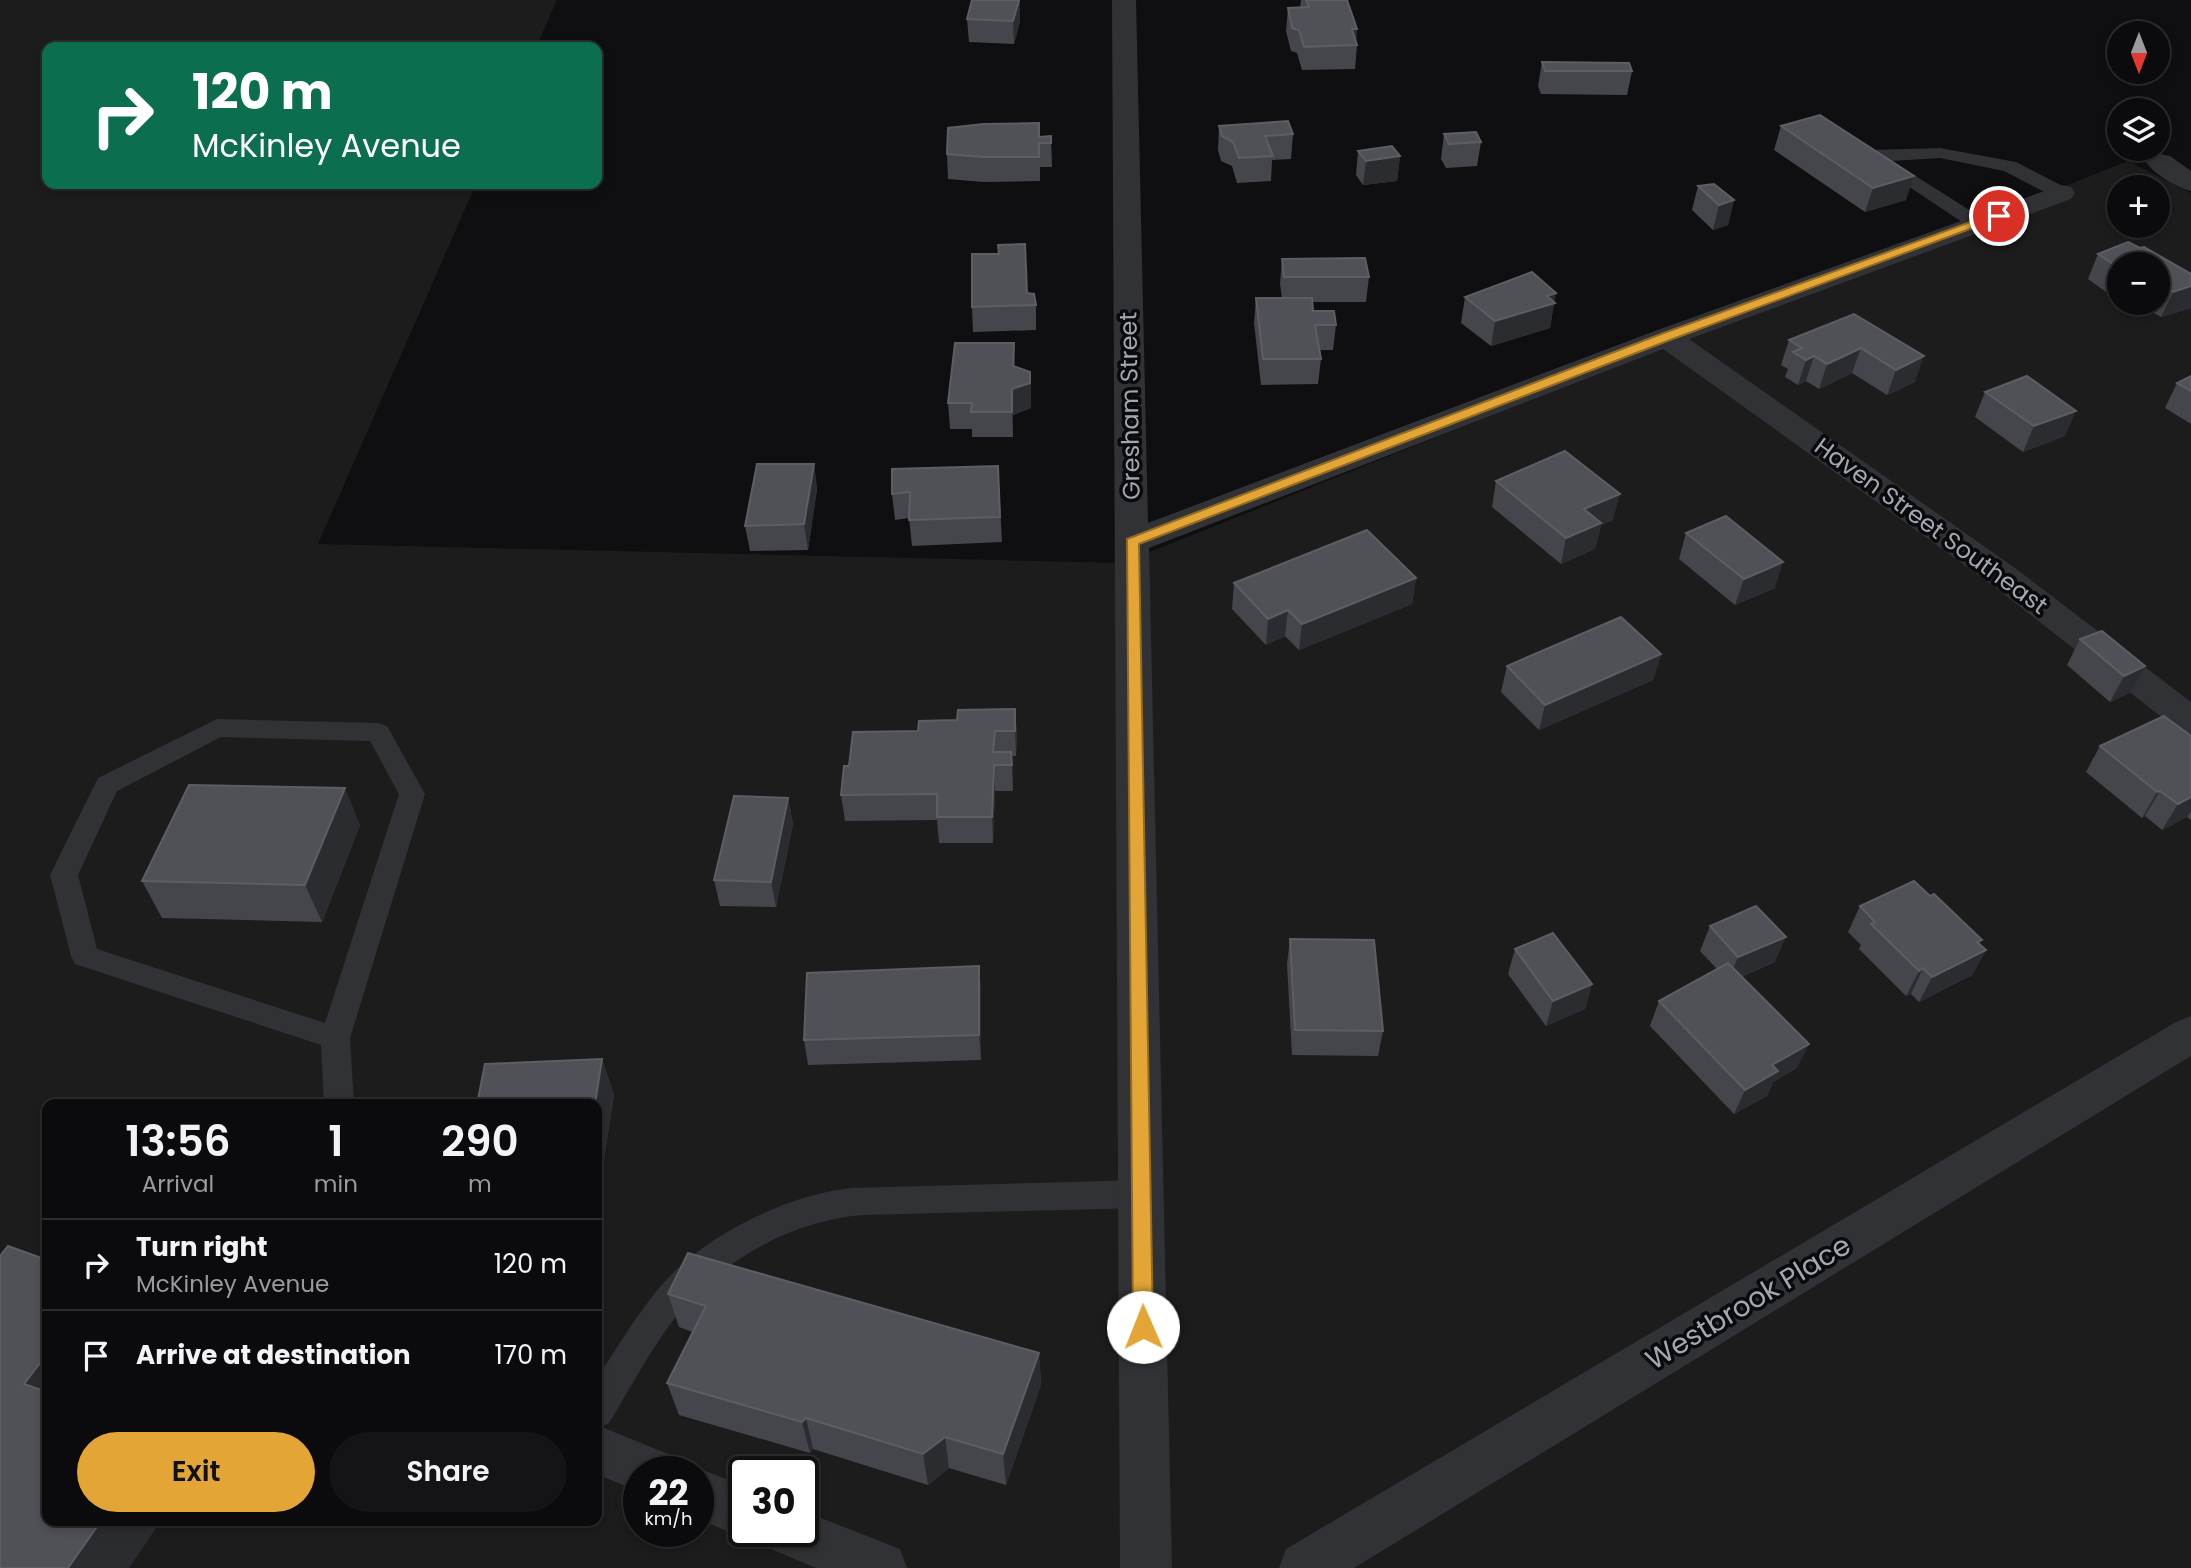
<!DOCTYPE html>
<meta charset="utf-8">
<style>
body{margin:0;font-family:Poppins,sans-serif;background:#141416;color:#f1f3f6;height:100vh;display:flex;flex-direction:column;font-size:26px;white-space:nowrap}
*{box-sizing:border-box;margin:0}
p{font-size:23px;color:#9a9b9d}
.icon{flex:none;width:38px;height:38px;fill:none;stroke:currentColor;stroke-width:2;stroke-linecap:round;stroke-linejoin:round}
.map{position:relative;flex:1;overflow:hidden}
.details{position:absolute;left:42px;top:1099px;width:560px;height:427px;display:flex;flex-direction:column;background:#0b0b0d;border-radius:14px;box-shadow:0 4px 10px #0003,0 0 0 2px #2b2b2e}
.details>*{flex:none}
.guide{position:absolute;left:42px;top:42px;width:560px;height:147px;border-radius:14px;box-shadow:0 4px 10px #0003,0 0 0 2px #2b2b2e;background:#0b6e4f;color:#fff;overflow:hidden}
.needle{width:46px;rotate:180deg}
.fabs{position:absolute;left:2107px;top:21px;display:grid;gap:14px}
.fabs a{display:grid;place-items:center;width:63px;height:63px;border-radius:50%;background:#0b0b0d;box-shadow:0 4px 10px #0003,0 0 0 2px #2b2b2e;font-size:35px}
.speed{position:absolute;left:623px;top:1456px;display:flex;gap:14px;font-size:35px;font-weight:700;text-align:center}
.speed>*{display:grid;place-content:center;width:91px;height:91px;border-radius:50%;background:#0b0b0d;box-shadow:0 4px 10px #0003,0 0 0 2px #2b2b2e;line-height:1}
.speed small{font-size:18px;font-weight:400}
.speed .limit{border:4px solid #111;border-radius:10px;background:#fff;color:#111}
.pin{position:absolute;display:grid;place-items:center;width:60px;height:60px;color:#fff;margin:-30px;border:4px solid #fff;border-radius:50%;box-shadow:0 2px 7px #0007}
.me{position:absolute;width:77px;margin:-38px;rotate:359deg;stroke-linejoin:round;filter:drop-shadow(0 0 5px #0008)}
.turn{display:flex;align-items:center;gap:24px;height:147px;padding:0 35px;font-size:32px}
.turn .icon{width:91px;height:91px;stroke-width:2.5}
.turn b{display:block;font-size:49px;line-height:60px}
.eta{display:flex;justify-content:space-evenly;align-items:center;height:119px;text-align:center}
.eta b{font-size:42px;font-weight:600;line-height:49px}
.cta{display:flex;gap:14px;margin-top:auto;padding:14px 35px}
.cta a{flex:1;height:80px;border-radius:42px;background:#e2a536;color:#111;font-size:28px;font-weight:600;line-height:80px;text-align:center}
.cta a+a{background:#141416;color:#f1f3f6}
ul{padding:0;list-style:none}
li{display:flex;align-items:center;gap:21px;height:91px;padding:0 35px;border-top:2px solid #2b2b2e}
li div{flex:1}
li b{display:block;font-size:26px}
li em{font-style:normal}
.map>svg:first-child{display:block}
.built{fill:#1c1c1d;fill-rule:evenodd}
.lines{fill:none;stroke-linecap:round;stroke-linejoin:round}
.service{fill:#313235;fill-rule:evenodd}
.minor{fill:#313235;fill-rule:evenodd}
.wall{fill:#45464c}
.shaded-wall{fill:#2b2c30}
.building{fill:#4f5156;stroke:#5c5e64;stroke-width:2}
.route{fill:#e2a536;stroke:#936b23;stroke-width:2}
.labels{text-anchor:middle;stroke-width:7;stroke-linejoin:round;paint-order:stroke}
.street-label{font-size:24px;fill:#a2a6b0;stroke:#0a0a0c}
.near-street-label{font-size:28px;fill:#a2a6b0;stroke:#0a0a0c}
</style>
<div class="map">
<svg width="2191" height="1568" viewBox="0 0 2191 1568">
<rect width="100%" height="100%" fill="#0f0f11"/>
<path class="built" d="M0,0H557L536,47H47V184H476L318,544L1122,563L2128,161L2191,193V1568H0ZM2119,187H2158V226H2119ZM2119,264H2158V303H2119ZM47,1104H597V1521H47ZM639,1472H698V1531H639ZM744,1472H803V1531H744Z"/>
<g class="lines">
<g class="service">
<polygon points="1940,148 2016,162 2068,189 2070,193 2061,199 2054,197 2004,171 1940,158 1892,161 1985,220 1988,224 1985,228 1971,228 1863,156 1872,150"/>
<path d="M217,719L378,723L387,726L425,794L350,1038L354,1104H324L321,1045L75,964L71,956L50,875L98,778ZM221,737L370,741L399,794L325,1023L97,949L78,875L117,791Z"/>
<path d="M1141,1180L1152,1184L1157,1194L1152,1204L1141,1208L863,1215C794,1220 721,1260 678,1314C651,1348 631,1387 609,1423L597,1428C597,1414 593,1393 597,1380C602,1368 613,1355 619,1344C634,1321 649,1299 667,1279C710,1233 788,1195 851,1188Z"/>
</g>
<g class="minor">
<polygon points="1112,0 1136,0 1148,523 1655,331 2061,185 2071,187 2075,193 2071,199 1689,339 2015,568 2191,702 2191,734 2178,730 1991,584 1663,349 1149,548 1172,1568 1120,1568"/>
<path d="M2160,154L2170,156L2191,171V191C2176,187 2155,175 2146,162L2150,156Z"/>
<polygon points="2191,1016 2191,1056 1354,1568 1279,1568 1286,1549 2176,1022"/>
<polygon points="597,1425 668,1454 675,1472 639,1472 639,1492 597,1474"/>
<polygon points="698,1468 744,1486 744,1531 760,1531 744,1538 698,1519 698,1472 688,1472"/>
<polygon points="803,1511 900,1549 907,1568 816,1568 771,1549 763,1531 803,1531"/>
</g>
</g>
<g class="wall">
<polygon points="1020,0 1020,21 1014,44 969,42 967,19"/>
<polygon points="1301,0 1347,0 1357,29 1356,41 1357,45 1355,69 1302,70 1297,53 1291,51 1286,31 1288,8 1300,8"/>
<polygon points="1542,62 1632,71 1627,95 1541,94 1538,86"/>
<polygon points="1219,126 1293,134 1291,159 1272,160 1271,181 1237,183 1232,166 1221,161 1218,150"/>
<polygon points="1781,126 1906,200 1865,212 1774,150"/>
<polygon points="1444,134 1481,142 1477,166 1446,168 1441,159"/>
<polygon points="1051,136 1052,167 1040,167 1040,181 984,182 948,179 947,154 1039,137"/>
<polygon points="1358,151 1400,156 1397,181 1363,185 1356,175"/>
<polygon points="1698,186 1734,200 1728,225 1713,230 1692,210"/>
<polygon points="2128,242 2140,248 2144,247 2191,274 2191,308 2161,317 2136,303 2158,303 2158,264 2119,264 2119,301 2088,279 2098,254"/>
<polygon points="998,245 1027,293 1036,305 1036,330 973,332 972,307 998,254"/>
<polygon points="1282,259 1369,277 1366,302 1312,302 1313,311 1336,325 1333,350 1319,350 1321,359 1318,384 1261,385 1254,323 1256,298 1282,298 1280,284"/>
<polygon points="1465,297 1554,302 1550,328 1491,346 1461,323"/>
<polygon points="1854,314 1915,382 1887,395 1852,373 1819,389 1806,381 1798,385 1785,377 1788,369 1781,365 1789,340"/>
<polygon points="1014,343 1015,366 1030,372 1031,397 1031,408 1013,415 1013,437 972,437 972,429 950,429 948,403"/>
<polygon points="2191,376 2191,424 2165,408 2177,383"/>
<polygon points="1985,392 2065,436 2023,452 1975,417"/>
<polygon points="814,464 817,489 808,550 750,551 745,526"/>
<polygon points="998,466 1002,542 912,546 909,518 895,520 892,494"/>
<polygon points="1496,481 1613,520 1601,525 1595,549 1561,564 1492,507"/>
<polygon points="1686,533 1775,588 1735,605 1679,559"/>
<polygon points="1416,578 1412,604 1299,650 1285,636 1266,645 1232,609 1234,583"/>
<polygon points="2102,631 2131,692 2110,702 2067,665 2080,639"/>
<polygon points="1661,654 1653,680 1539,730 1501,692 1507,666"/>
<polygon points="1015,709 1017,735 1016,756 1012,756 1013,791 995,791 993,843 939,843 937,820 845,821 841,795 918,731 957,720"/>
<polygon points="2191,736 2191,820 2187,817 2162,830 2145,816 2142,818 2086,772 2100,746"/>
<polygon points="788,798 793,824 776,907 720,906 714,880"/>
<polygon points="360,825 322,922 162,918 142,881"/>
<polygon points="1860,906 1980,944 1986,950 1972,975 1919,1002 1911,994 1906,996 1859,949 1861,945 1848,932"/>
<polygon points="1710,926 1775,962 1741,977 1797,1068 1773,1082 1767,1096 1734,1114 1650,1026 1659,1001 1717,969 1700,951"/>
<polygon points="1290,939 1383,1031 1378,1056 1292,1055 1287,964"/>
<polygon points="1515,949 1592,984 1585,1009 1546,1026 1508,974"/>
<polygon points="979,966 981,991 981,1060 808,1065 804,1040"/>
<polygon points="602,1059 614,1095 601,1178 597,1178 597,1104"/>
<polygon points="668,1294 1039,1353 1041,1385 1006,1485 949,1468 928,1485 813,1449 810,1453 679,1415 667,1383 693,1332 679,1327"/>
</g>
<g class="shaded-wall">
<polygon points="1020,0 1020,21 1014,44 1013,21"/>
<polygon points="1352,29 1357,29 1355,45"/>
<polygon points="1400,156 1397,181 1363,185 1366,161"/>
<polygon points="1914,176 1906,200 1865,212 1873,188"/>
<polygon points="1734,200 1728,225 1713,230 1719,205"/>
<polygon points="2191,286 2191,308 2161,317 2173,292"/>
<polygon points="1556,293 1550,328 1491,346 1495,321 1547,296"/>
<polygon points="1014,343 1015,368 1030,372 1031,397 1031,408 1013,415 1013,437 1012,412"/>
<polygon points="1861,348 1852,373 1819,389 1827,364"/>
<polygon points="1814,356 1806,381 1798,385 1806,360"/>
<polygon points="1924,356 1915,382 1887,395 1896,370"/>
<polygon points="2076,411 2065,436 2023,452 2034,426"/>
<polygon points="814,464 817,489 808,550 804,524"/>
<polygon points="1620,494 1613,520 1601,525 1595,549 1561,564 1566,538 1584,509"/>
<polygon points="1783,562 1775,588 1735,605 1744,579"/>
<polygon points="1416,578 1412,604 1299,650 1302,624"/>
<polygon points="1288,610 1285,636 1266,645 1268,619"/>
<polygon points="1661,654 1653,680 1539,730 1545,705"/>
<polygon points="2145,666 2131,692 2110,702 2124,676"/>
<polygon points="1015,709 1017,735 1016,756 1015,731"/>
<polygon points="994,765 995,791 993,843 992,817"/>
<polygon points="345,788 360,825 322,922 305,885"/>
<polygon points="2160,791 2145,816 2142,818 2157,792"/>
<polygon points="2191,797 2191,811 2187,817 2162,830 2178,804"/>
<polygon points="788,798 793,824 776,907 771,882"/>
<polygon points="1786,937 1775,962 1728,982 1738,957"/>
<polygon points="1982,940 1974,956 1986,950 1972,975 1919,1002 1932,977 1977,942"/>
<polygon points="979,966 981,991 981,1060 979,1035"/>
<polygon points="1923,968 1911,994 1906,996 1919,971"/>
<polygon points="1592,984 1585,1009 1546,1026 1553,1001"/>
<polygon points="1809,1044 1797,1068 1773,1082 1767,1096 1734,1114 1745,1090 1772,1065"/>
<polygon points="602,1059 614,1095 601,1178 597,1167 597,1104 595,1104"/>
<polygon points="1039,1353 1041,1385 1006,1485 1003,1454"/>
<polygon points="47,1354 47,1409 24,1384"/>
<polygon points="806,1418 813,1449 810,1453 802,1422"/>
<polygon points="945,1437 949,1468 928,1485 923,1454"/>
<polygon points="101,1521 161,1521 129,1568 68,1568"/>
</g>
<g class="building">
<polygon points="972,0 1019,0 1013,21 967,19"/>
<polygon points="1306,0 1347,0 1357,29 1352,29 1357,45 1304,47 1299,30 1292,28 1288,8 1309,7"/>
<polygon points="1542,62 1629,63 1632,71 1545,71"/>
<polygon points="1820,115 1914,176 1873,188 1781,126"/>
<polygon points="1288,121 1293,134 1265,136 1273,156 1239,158 1233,142 1222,136 1219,126"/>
<polygon points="1039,123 1039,137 1051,136 1051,143 1039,143 1039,157 983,157 947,154 948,128 984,124"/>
<polygon points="1476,132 1481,142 1449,144 1444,134"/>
<polygon points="1392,146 1400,156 1366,161 1358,151"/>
<polygon points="1714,184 1734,200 1719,205 1698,186"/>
<polygon points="2128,242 2140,248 2144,247 2191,274 2191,286 2173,292 2158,284 2158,264 2119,264 2119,268 2098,254"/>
<polygon points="1025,244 1027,293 1034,294 1036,305 972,307 972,254 999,254 998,245"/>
<polygon points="1365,258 1369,277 1284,277 1282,259"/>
<polygon points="1532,272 1556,293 1547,296 1555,303 1495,321 1465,297"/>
<polygon points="1256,298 1312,298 1313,311 1334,311 1336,325 1315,325 1321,359 1263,359"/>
<polygon points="1854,314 1924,356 1896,370 1861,348 1827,364 1814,356 1806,360 1793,352 1802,348 1789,340"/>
<polygon points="955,343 1014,343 1013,366 1030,372 1030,383 1012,389 1012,412 971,412 972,403 948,403"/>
<polygon points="2027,376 2076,411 2034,426 1985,392"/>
<polygon points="2191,376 2191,391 2177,383"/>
<polygon points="1565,451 1620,494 1584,509 1601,523 1566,538 1496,481"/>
<polygon points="757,464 814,464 804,524 745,526"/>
<polygon points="998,466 1000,517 909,520 910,492 892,494 892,469"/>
<polygon points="1726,516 1783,562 1744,579 1686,533"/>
<polygon points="1367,530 1416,578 1302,624 1288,610 1268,619 1234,583"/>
<polygon points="1621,617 1661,654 1545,705 1507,666"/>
<polygon points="2102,631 2145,666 2124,676 2080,639"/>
<polygon points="1015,709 1015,731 995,731 993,752 1011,752 1012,765 994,765 992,817 937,817 937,794 841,795 844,766 849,766 853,732 918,731 919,721 957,720 958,710"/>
<polygon points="2164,716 2191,736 2191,797 2178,804 2160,791 2157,792 2100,746"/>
<polygon points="189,785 345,788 305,885 142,881"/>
<polygon points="734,796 788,798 771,882 714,880"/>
<polygon points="1914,881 1930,896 1934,894 1982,940 1977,942 1986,950 1932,977 1923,968 1919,971 1871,924 1875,922 1860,906"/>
<polygon points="1756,906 1786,937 1738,957 1710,926"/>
<polygon points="1553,933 1592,984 1553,1001 1515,949"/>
<polygon points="1290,939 1374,940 1383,1031 1295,1030"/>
<polygon points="1728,963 1809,1044 1772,1065 1778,1071 1745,1090 1659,1001"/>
<polygon points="979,966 979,1035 804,1040 807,973"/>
<polygon points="602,1059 595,1104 477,1104 485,1064"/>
<polygon points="8,1246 47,1260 47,1354 24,1384 47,1392 47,1521 101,1521 68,1568 0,1568 0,1256"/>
<polygon points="688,1253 1039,1353 1003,1454 945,1437 923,1454 806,1418 802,1422 667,1383 706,1306 668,1294"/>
</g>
<polygon class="route" points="1995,213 2005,216 1670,340 1139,544 1153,1327 1150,1334 1143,1337 1135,1334 1133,1327 1127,539 1661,334"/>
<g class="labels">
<g class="street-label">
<text transform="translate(1130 406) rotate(-91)" y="8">Gresham Street</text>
<text transform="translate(1931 526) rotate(36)" y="8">Haven Street Southeast</text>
</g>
<g class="near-street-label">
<text transform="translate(1748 1302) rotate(-31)" y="10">Westbrook Place</text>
</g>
</g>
</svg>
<div class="fabs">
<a><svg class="needle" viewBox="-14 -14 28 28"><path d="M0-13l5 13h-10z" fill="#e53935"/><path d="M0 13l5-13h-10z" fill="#9a9b9d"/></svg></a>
<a><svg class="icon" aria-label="layers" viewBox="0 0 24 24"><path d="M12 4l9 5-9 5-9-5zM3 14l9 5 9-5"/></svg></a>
<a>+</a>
<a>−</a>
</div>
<div class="speed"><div>22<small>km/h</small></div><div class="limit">30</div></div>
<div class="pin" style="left:1999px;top:216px;background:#d93025"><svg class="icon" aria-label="arrive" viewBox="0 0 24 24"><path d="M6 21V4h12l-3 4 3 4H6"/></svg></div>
<svg class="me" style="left:1143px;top:1327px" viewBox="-20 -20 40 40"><circle r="19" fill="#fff"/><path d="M0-13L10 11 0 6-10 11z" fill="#e2a536"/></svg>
<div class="guide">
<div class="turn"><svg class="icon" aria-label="right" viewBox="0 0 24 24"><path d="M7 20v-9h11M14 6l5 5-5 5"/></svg><div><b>120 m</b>McKinley Avenue</div></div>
</div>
<section class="details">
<div class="eta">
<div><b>13:56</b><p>Arrival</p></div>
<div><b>1</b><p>min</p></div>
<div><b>290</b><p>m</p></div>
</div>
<ul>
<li><svg class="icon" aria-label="right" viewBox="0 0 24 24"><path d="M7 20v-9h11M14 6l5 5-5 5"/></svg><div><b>Turn right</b><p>McKinley Avenue</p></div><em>120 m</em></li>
<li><svg class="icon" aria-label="arrive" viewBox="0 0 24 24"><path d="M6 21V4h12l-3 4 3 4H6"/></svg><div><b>Arrive at destination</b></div><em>170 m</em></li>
</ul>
<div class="cta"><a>Exit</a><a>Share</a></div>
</section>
</div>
